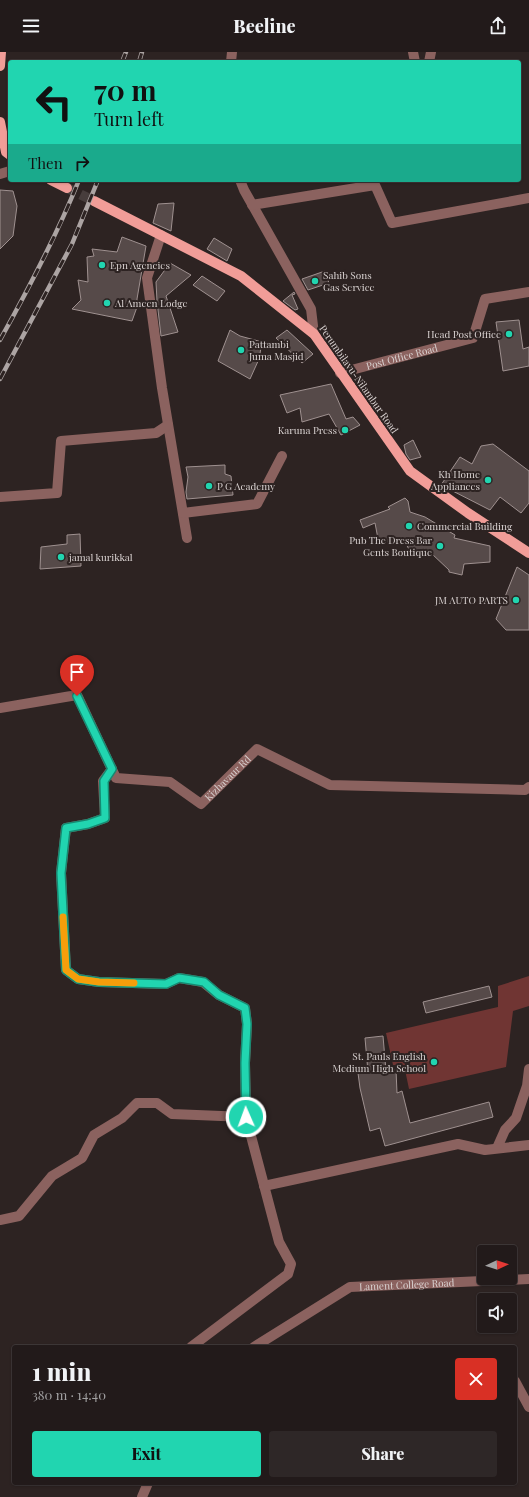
<!DOCTYPE html>
<meta charset="utf-8">
<style>
body{margin:0;font-family:"Playfair Display",serif;background:#2e2727;color:#f1f3f6;height:100vh;display:flex;flex-direction:column;font-size:15px;white-space:nowrap}
*{box-sizing:border-box;margin:0}
p{font-size:13px;color:#a2a1a2}
.icon{flex:none;width:22px;height:22px;fill:none;stroke:currentColor;stroke-width:2;stroke-linecap:round;stroke-linejoin:round}
.map{position:relative;flex:1;overflow:hidden}
.panel{position:absolute;left:12px;top:1293px;width:505px;height:140px;display:flex;flex-direction:column;background:#221a1a;border-radius:4px;box-shadow:0 1px 3px #0004,0 0 0 1px #3f3839}
.panel>*{flex:none}
.hud{position:absolute;left:8px;top:8px;width:513px;height:122px;border-radius:4px;box-shadow:0 1px 3px #0004,0 0 0 1px #3f3839;background:#21d5b0;color:#111;overflow:hidden}
.needle{width:26px;rotate:86deg}
.tools{position:absolute;left:477px;top:1193px;display:grid;gap:8px}
.tools a{display:grid;place-items:center;width:40px;height:40px;border-radius:4px;background:#221a1a;box-shadow:0 1px 3px #0004,0 0 0 1px #3f3839;font-size:20px}
.pin{position:absolute;display:grid;place-items:center;width:34px;height:34px;color:#fff;margin:-41px -17px;border-radius:50% 50% 50% 0;rotate:-45deg;box-shadow:0 0 4px #0007}
.pin .icon{rotate:45deg}
.me{position:absolute;width:44px;margin:-22px;rotate:358deg;stroke-linejoin:round;filter:drop-shadow(0 0 3px #0008)}
.turn{display:flex;align-items:center;gap:14px;height:84px;padding:0 20px;font-size:18px}
.turn .icon{width:52px;height:52px;stroke-width:2.5}
.turn b{display:block;font-size:28px;line-height:34px}
.then{display:flex;align-items:center;height:38px;padding:0 20px;background:#0003;gap:8px;font-size:15px}
.round{display:grid;place-items:center;flex:none;width:42px;height:42px;border-radius:4px;background:#2e2727}
.summary{display:flex;align-items:center;justify-content:space-between;height:68px;padding:0 20px}
h1{font-size:24px;font-weight:800;line-height:30px}
.cta{display:flex;gap:8px;margin-top:auto;padding:8px 20px}
.cta a{flex:1;height:46px;border-radius:4px;background:#21d5b0;color:#111;font-size:16px;font-weight:800;line-height:46px;text-align:center}
.cta a+a{background:#2e2727;color:#f1f3f6}
header{display:flex;justify-content:space-between;align-items:center;height:52px;padding:0 20px;background:#221a1a;font-size:18px;font-weight:800}
.map>svg:first-child{display:block}
.green{fill:#703533}
.building{fill:#564a49;stroke:#9f9190}
.lines{fill:none;stroke-linecap:round;stroke-linejoin:round}
.major-tunnel{stroke:#473d3c;stroke-width:10;stroke-dasharray:10 5;stroke-linecap:butt}
.minor{stroke:#8b625f;stroke-width:10}
.major{stroke:#f19d98;stroke-width:10}
.rail-casing{stroke:#aca4a3;stroke-width:4.5}
.rail{stroke:#2d2322;stroke-width:3;stroke-dasharray:9;stroke-linecap:butt}
.route-casing{stroke:#158a72;stroke-width:10}
.route{stroke:#21d5b0;stroke-width:7}
.slow{stroke:#f59e0b;stroke-width:7}
.poi-dot{fill:#21d5b0;stroke:#2d2322;stroke-width:1.5}
.labels{text-anchor:middle;stroke-width:4;stroke-linejoin:round;paint-order:stroke}
.poi-label{font-size:10px;fill:#d9d2d1;stroke:#2d2322;text-anchor:start}
.street-label{font-size:10px;fill:#d9d2d1;stroke:#2d2322}
</style>
<header><svg class="icon" aria-label="menu" viewBox="0 0 24 24"><path d="M4 6h16M4 12h16M4 18h16"/></svg>Beeline<svg class="icon" aria-label="share" viewBox="0 0 24 24"><path d="M12 15V3M7 8l5-5 5 5M5 13v7h14v-7"/></svg></header>
<div class="map">
<svg width="529" height="1445" viewBox="0 0 529 1445">
<rect width="100%" height="100%" fill="#2d2322"/>
<polygon class="green" points="529,924 529,954 513,959 506,1015 409,1037 404,1013 393,1013 386,981 498,955 498,934"/>
<g class="building">
<polygon points="0,138 13,139 17,154 13,184 0,197"/>
<polygon points="174,151 171,179 153,171 158,152"/>
<polygon points="122,185 146,194 137,247 137,255 132,269 72,257 81,248 78,228 88,230 87,205 94,204 92,197 117,200"/>
<polygon points="214,186 232,197 227,209 207,197"/>
<polygon points="170,211 191,223 166,244 178,280 161,284 157,249 156,230"/>
<polygon points="325,219 329,231 308,238 302,227"/>
<polygon points="202,224 225,239 217,249 193,233"/>
<polygon points="294,240 295,242 292,243 298,257 295,258 283,249"/>
<polygon points="519,268 523,297 529,295 529,314 503,319 496,270"/>
<polygon points="230,278 240,284 262,290 259,307 250,327 218,309"/>
<polygon points="287,278 313,302 302,311 276,286"/>
<polygon points="331,332 346,367 353,365 360,373 341,383 329,362 302,370 300,356 287,361 280,343"/>
<polygon points="413,388 421,405 410,408 406,402 404,393"/>
<polygon points="493,392 529,419 529,451 521,461 500,445 490,458 441,433 460,405 472,412 481,394"/>
<polygon points="225,413 225,422 231,424 233,443 187,447 186,440 188,425 186,415"/>
<polygon points="405,446 408,449 410,460 425,465 455,483 454,486 490,494 490,510 464,512 462,523 449,520 449,518 431,501 413,505 404,488 379,492 375,471 363,476 360,468 390,457 388,455"/>
<polygon points="80,482 81,514 40,517 41,495 67,492 67,483"/>
<polygon points="517,515 529,523 529,578 506,578 496,567"/>
<polygon points="489,934 492,945 426,961 423,950"/>
<polygon points="383,984 386,1019 396,1018 397,1041 402,1039 410,1071 489,1050 493,1065 385,1094 380,1076 370,1079 360,1036 358,1021 368,1020 365,986"/>
</g>
<g class="lines">
<polyline class="major-tunnel" points="67,136 94,149"/>
<g class="minor">
<polyline points="413,0 415,10"/>
<polyline points="231,10 232,0"/>
<polyline points="429,10 431,0"/>
<polyline points="0,122 10,119"/>
<polyline points="240,128 244,138 311,257 314,282"/>
<polyline points="252,153 375,133 392,171 529,146"/>
<polyline points="161,183 147,226 162,336 187,486"/>
<path id="s1" d="M340,321L473,286L485,247L529,240"/>
<polyline points="0,445 57,441 61,389 156,381 168,373"/>
<polyline points="183,461 257,452 282,404"/>
<path id="s2" d="M0,656L77,643L116,726L170,730L201,752L257,697L330,733L525,738L529,735"/>
<polyline points="112,717 103,729 105,766 88,772 66,776 61,821 66,918 78,927 99,930 166,932 179,926 203,930 219,943 245,956 247,972 245,1011 246,1065 279,1190 291,1212 288,1222 191,1295"/>
<polyline points="497,1096 505,1078 516,1066 527,1034 529,1017"/>
<polyline points="264,1134 458,1092 485,1098 529,1093"/>
<polyline points="0,1168 19,1164 52,1124 82,1106 94,1083 122,1066 137,1051 157,1051 172,1062 246,1065"/>
<path id="s3" d="M254,1295L350,1235L529,1227"/>
<polyline points="515,1329 529,1355"/>
<polyline points="142,1445 148,1431"/>
</g>
<g class="major">
<polyline points="0,14 1,0"/>
<polyline points="0,70 6,100 10,103"/>
<polyline points="51,128 67,136"/>
<polyline points="94,149 241,224 314,282 410,419 468,461 529,501"/>
</g>
<defs>
<g id="rail">
<polyline points="122,10 126,0"/>
<polyline points="139,10 142,0"/>
<path d="M0,288C29,236 57,183 79,128"/>
<polyline points="0,327 72,192 98,128"/>
</g>
</defs>
<use href="#rail" class="rail-casing"/>
<use href="#rail" class="rail"/>
</g>
<g class="lines">
<defs>
<polyline id="route" points="77,644 112,717 104,729 105,766 88,772 66,776 61,821 66,918 78,927 99,930 166,932 179,926 204,930 219,943 245,956 247,972 245,1011 246,1065"/>
</defs>
<use href="#route" class="route-casing"/>
<use href="#route" class="route"/>
<polyline class="slow" points="63,865 66,918 78,927 99,930 134,931"/>
</g>
<g class="poi-dot">
<circle cx="102" cy="213" r="4"/>
<circle cx="315" cy="229" r="4"/>
<circle cx="107" cy="251" r="4"/>
<circle cx="509" cy="282" r="4"/>
<circle cx="241" cy="298" r="4"/>
<circle cx="345" cy="378" r="4"/>
<circle cx="488" cy="428" r="4"/>
<circle cx="209" cy="434" r="4"/>
<circle cx="409" cy="474" r="4"/>
<circle cx="440" cy="494" r="4"/>
<circle cx="61" cy="505" r="4"/>
<circle cx="516" cy="548" r="4"/>
<circle cx="434" cy="1010" r="4"/>
</g>
<g class="labels">
<g class="poi-label">
<text x="110" y="217">Epn Agencies</text>
<text x="323" y="227">Sahib Sons<tspan x="323" dy="12">Gas Service</tspan></text>
<text x="115" y="255">Al Ameen Lodge</text>
<text x="501" y="286" text-anchor="end">Head Post Office</text>
<text x="249" y="296">Pattambi<tspan x="249" dy="12">Juma Masjid</tspan></text>
<text x="337" y="382" text-anchor="end">Karuna Press</text>
<text x="480" y="426" text-anchor="end">Kh Home<tspan x="480" dy="12">Appliances</tspan></text>
<text x="217" y="438">P G Academy</text>
<text x="417" y="478">Commercial Building</text>
<text x="432" y="492" text-anchor="end">Pub The Dress Bar<tspan x="432" dy="12">Gents Boutique</tspan></text>
<text x="69" y="509">jamal kurikkal</text>
<text x="508" y="552" text-anchor="end">JM AUTO PARTS</text>
<text x="426" y="1008" text-anchor="end">St. Pauls English<tspan x="426" dy="12">Medium High School</tspan></text>
</g>
<g class="street-label">
<text dy="4" stroke="none"><textPath href="#s1" startOffset="64">Post Office Road</textPath></text>
<text transform="translate(359 327) rotate(55)" y="4">Perumbilavu-Nilambur Road</text>
<text dy="4" stroke="none"><textPath href="#s2" startOffset="299">Kizhavaur Rd</textPath></text>
<text dy="4" stroke="none"><textPath href="#s3" startOffset="170">Lament College Road</textPath></text>
</g>
</g>
</svg>
<div class="tools">
<a><svg class="needle" viewBox="-14 -14 28 28"><path d="M0-13l5 13h-10z" fill="#e53935"/><path d="M0 13l5-13h-10z" fill="#a2a1a2"/></svg></a>
<a><svg class="icon" aria-label="sound" viewBox="0 0 24 24"><path d="M4 9h4l5-4v14l-5-4H4zM17 9q2 3 0 6"/></svg></a>
</div>
<div class="pin" style="left:77px;top:644px;background:#d93025"><svg class="icon" aria-label="arrive" viewBox="0 0 24 24"><path d="M6 21V4h12l-3 4 3 4H6"/></svg></div>
<svg class="me" style="left:246px;top:1065px" viewBox="-20 -20 40 40"><circle r="17" fill="#21d5b0" stroke="#fff" stroke-width="3"/><path d="M0-11L8 9 0 5-8 9z" fill="#fff"/></svg>
<div class="hud">
<div class="turn"><svg class="icon" aria-label="left" viewBox="0 0 24 24"><path d="M17 20v-9H6M10 6l-5 5 5 5"/></svg><div><b>70 m</b>Turn left</div></div>
<div class="then">Then<svg class="icon" aria-label="right" viewBox="0 0 24 24"><path d="M7 20v-9h11M14 6l5 5-5 5"/></svg></div>
</div>
<section class="panel">
<div class="summary"><div><h1>1 min</h1><p>380 m · 14:40</p></div><a class="round" style="background:#d93025;color:#fff"><svg class="icon" aria-label="close" viewBox="0 0 24 24"><path d="M6 6l12 12M18 6L6 18"/></svg></a></div>
<div class="cta"><a>Exit</a><a>Share</a></div>
</section>
</div>
